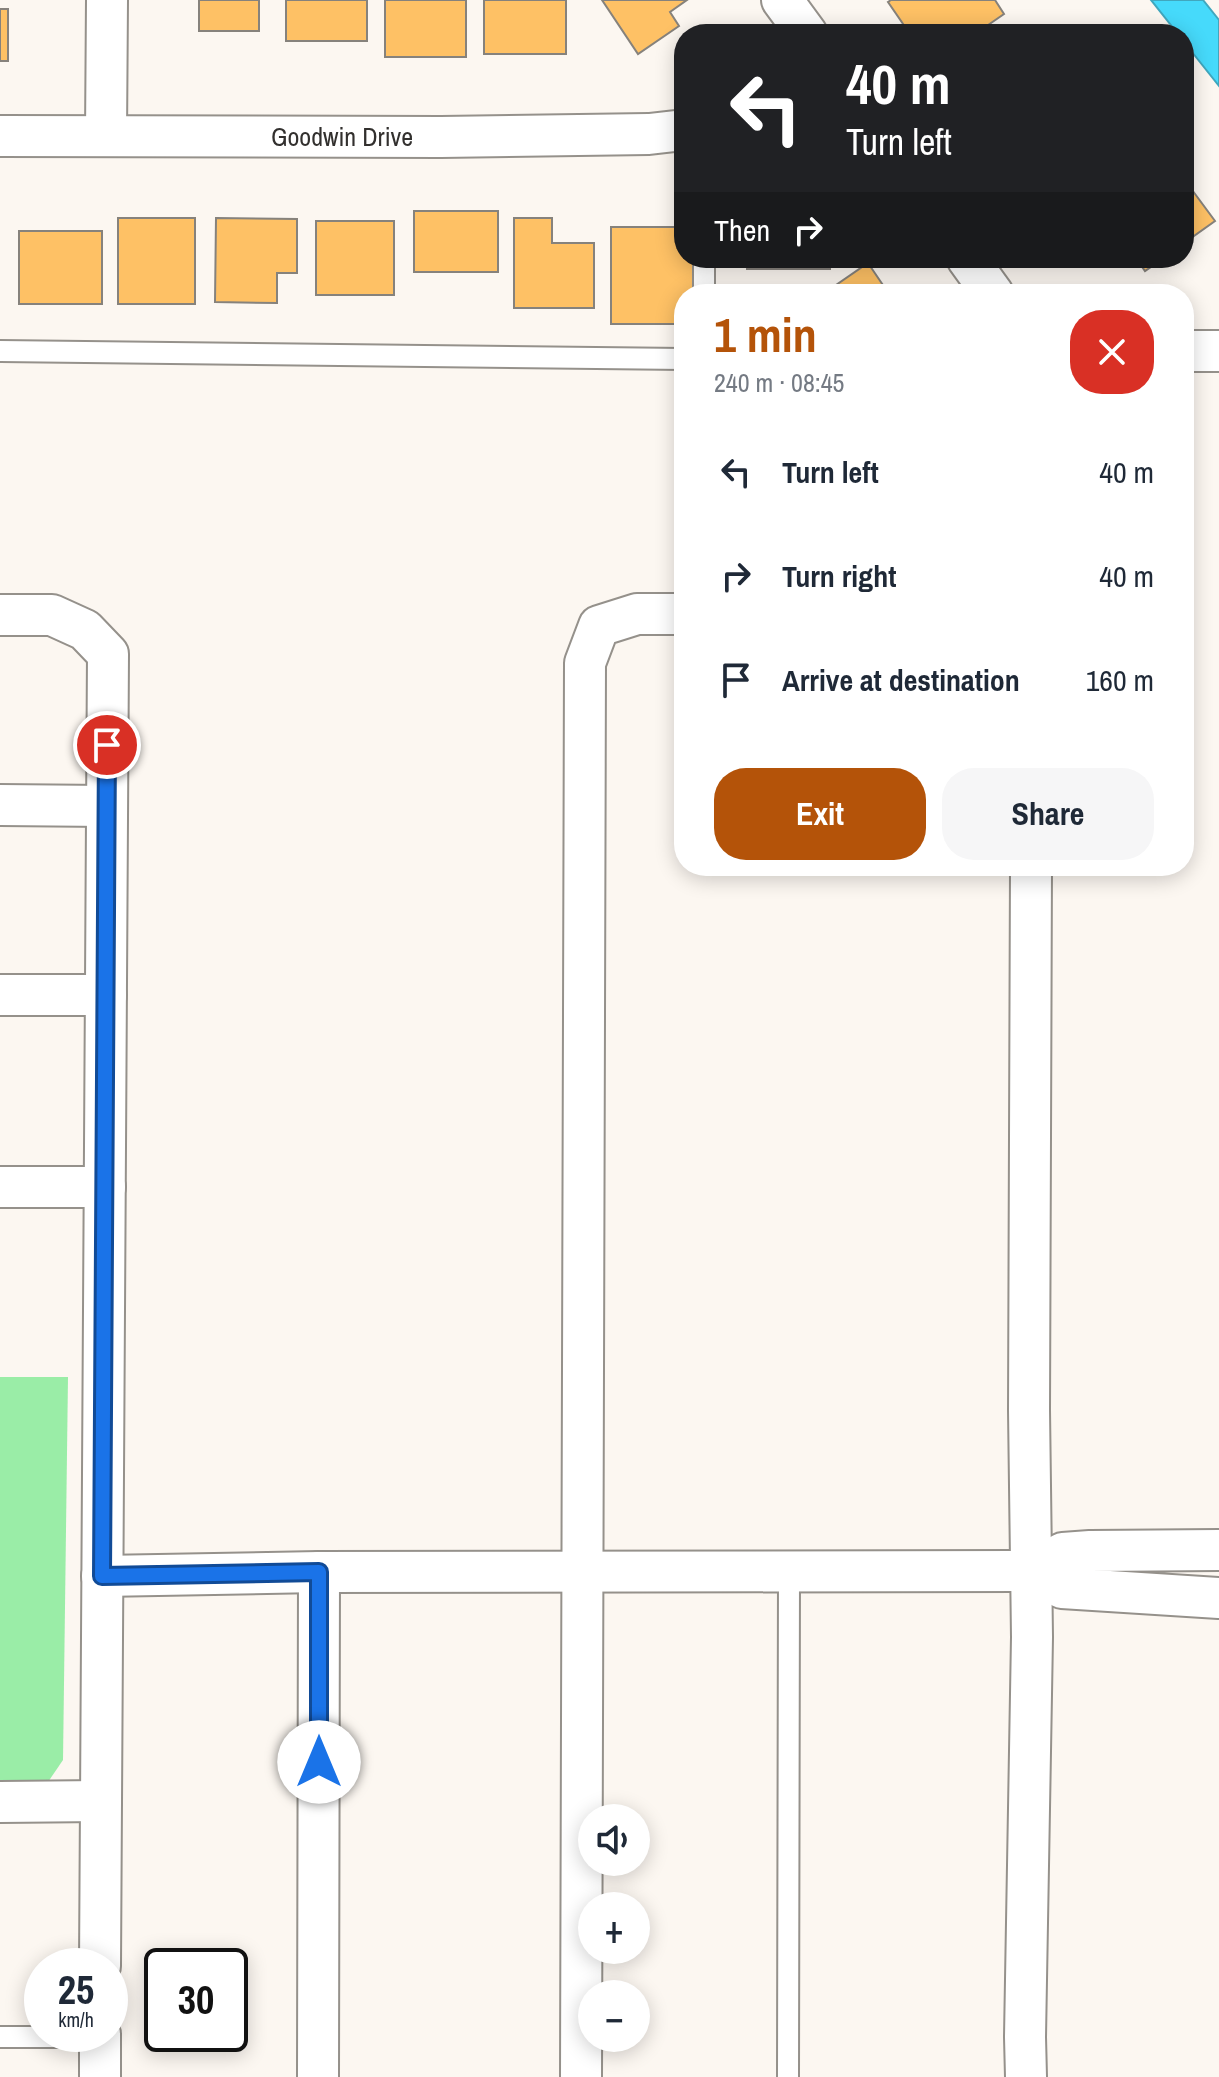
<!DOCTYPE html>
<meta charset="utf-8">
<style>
body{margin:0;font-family:"Archivo Narrow",sans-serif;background:#f6f6f7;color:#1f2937;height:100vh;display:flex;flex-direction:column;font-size:30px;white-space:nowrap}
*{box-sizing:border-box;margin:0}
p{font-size:26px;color:#747a83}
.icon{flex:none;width:44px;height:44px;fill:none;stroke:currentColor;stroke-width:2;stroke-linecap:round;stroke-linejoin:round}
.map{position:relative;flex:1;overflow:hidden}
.panel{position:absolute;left:674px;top:284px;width:520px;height:592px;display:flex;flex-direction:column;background:#fff;border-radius:32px;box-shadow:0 4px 20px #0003}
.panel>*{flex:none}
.hud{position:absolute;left:674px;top:24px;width:520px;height:244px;border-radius:32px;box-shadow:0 4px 20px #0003;background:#202124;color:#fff;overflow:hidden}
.tools{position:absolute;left:578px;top:1804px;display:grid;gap:16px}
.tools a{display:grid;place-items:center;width:72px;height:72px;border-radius:50%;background:#fff;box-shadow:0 4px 20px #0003;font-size:40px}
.speed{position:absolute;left:24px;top:1948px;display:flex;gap:16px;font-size:40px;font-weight:700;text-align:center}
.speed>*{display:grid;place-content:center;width:104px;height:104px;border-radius:50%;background:#fff;box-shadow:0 4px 20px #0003;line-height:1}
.speed small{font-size:20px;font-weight:400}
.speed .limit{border:4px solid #111;border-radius:12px;background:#fff;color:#111}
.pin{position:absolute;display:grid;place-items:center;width:68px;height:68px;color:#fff;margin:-34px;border:4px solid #fff;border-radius:50%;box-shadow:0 2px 8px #0007}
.me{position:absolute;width:88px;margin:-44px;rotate:0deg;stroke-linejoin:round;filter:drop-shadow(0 0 6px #0008)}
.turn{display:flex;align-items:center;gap:28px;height:168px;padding:0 40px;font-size:36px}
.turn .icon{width:104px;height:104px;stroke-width:2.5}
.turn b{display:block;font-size:56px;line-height:68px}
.then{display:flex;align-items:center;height:76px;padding:0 40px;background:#0003;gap:16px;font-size:30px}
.round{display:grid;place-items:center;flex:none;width:84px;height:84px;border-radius:32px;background:#f6f6f7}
.headline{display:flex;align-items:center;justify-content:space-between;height:136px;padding:0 40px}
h1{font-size:48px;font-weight:800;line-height:60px;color:#b45309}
.action{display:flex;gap:16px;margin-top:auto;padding:16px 40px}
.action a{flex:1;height:92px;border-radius:32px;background:#b45309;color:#fff;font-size:32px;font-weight:800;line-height:92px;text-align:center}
.action a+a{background:#f6f6f7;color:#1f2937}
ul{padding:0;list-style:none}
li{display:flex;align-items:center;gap:24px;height:104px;padding:0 40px}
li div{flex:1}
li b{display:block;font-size:30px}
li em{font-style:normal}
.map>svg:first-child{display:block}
.green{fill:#9aeda7}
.water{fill:#46dafb;stroke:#40a7be;stroke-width:2}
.building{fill:#fec165;stroke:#86827c;stroke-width:2}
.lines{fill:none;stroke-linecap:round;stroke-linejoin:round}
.lane-casing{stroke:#95918b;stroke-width:24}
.street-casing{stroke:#95918b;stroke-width:44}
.lane{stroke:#fff;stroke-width:20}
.street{stroke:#fff;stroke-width:40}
.route-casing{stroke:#114b97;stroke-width:20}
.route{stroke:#1a73e8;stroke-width:14}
.labels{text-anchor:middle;stroke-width:6;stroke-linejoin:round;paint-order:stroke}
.street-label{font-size:26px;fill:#32302e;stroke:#fff}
</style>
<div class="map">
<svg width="1219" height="2077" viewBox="0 0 1219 2077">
<rect width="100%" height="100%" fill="#fcf7f1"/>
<polygon class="green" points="0,1377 68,1377 63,1760 48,1782 0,1782"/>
<polygon class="water" points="1151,0 1203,0 1219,20 1219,86 1184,42 1184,34 1178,34"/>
<g class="building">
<rect x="199" y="0" width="60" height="31"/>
<rect x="286" y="0" width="81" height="41"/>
<rect x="385" y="0" width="81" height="57"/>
<rect x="484" y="0" width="82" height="54"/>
<polygon points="602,0 687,0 670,12 679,26 638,54"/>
<polygon points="891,0 995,0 1004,14 975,34 910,34 888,2"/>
<rect x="0" y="9" width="8" height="52"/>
<polygon points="1184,179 1215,221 1184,243"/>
<rect x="414" y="211" width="84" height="61"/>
<rect x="118" y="218" width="77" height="86"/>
<polygon points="216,218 297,219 297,273 277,273 277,303 215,302"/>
<polygon points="514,218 552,218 552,243 594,243 594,308 514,308"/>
<rect x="316" y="221" width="78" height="74"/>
<polygon points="611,227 684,227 684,258 696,258 696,294 684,294 684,324 611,324"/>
<rect x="19" y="231" width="83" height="73"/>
<rect x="747" y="258" width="83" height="11"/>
<polygon points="1136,258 1164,258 1145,271"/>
<polygon points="868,263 889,294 823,294"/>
</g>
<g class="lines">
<defs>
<g id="lane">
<polyline points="704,258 704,294"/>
<polyline points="0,351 684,359"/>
<polyline points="0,2037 100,2037"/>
<polyline points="788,2077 789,1572"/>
</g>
<g id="street">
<polyline points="782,0 807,34"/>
<polyline points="106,135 107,0"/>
<polyline points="0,136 441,137 649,134 684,130"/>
<polyline points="967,258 993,294"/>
<polyline points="1184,351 1219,351"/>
<polyline points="0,615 52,615 85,630 108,654 100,1966"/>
<polyline points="0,805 107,806"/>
<polyline points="0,995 106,995"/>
<polyline points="0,1187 105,1187"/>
<polyline points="1219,1550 1090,1551 1063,1553 1031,1571 1062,1588 1219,1598"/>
<polyline points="102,1576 319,1572 1031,1571"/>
<polyline points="0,1802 101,1801"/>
<polyline points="100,2077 100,2034"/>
<polyline points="318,2077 319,1572"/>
<polyline points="581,2077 585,663 599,626 637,614 684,614"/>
<polyline points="1026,2077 1025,2037 1032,1637 1029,1410 1031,866"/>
</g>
</defs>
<use href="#lane" class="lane-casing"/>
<use href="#street" class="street-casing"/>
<use href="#lane" class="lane"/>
<use href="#street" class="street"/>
</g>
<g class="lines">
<defs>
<polyline id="route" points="107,745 102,1576 319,1572 319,1762"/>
</defs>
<use href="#route" class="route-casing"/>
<use href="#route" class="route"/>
</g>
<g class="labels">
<g class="street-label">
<text x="342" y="146">Goodwin Drive</text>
</g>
</g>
</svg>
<div class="tools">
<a><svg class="icon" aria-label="sound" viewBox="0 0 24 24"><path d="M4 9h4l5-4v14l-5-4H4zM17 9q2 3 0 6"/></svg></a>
<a>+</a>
<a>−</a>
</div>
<div class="speed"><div>25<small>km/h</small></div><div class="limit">30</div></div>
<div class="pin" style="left:107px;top:745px;background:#d93025"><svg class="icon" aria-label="arrive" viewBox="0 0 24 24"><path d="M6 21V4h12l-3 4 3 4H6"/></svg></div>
<svg class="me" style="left:319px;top:1762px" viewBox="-20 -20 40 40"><circle r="19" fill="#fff"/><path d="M0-13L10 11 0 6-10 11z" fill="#1a73e8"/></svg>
<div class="hud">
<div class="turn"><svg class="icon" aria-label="left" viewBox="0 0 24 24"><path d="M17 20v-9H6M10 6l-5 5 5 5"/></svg><div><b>40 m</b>Turn left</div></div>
<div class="then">Then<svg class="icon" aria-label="right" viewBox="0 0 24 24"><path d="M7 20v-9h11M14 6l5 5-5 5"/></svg></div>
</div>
<section class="panel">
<div class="headline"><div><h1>1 min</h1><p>240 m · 08:45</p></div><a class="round" style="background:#d93025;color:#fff"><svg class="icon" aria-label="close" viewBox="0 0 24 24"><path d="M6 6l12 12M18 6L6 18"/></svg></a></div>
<ul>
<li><svg class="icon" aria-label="left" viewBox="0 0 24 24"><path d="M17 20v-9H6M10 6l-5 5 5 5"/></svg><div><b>Turn left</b></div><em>40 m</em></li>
<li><svg class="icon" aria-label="right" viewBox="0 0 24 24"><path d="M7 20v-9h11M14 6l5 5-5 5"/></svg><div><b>Turn right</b></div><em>40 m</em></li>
<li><svg class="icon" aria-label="arrive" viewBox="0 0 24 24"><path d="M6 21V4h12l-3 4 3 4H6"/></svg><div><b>Arrive at destination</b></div><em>160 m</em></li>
</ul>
<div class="action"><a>Exit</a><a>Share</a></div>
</section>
</div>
